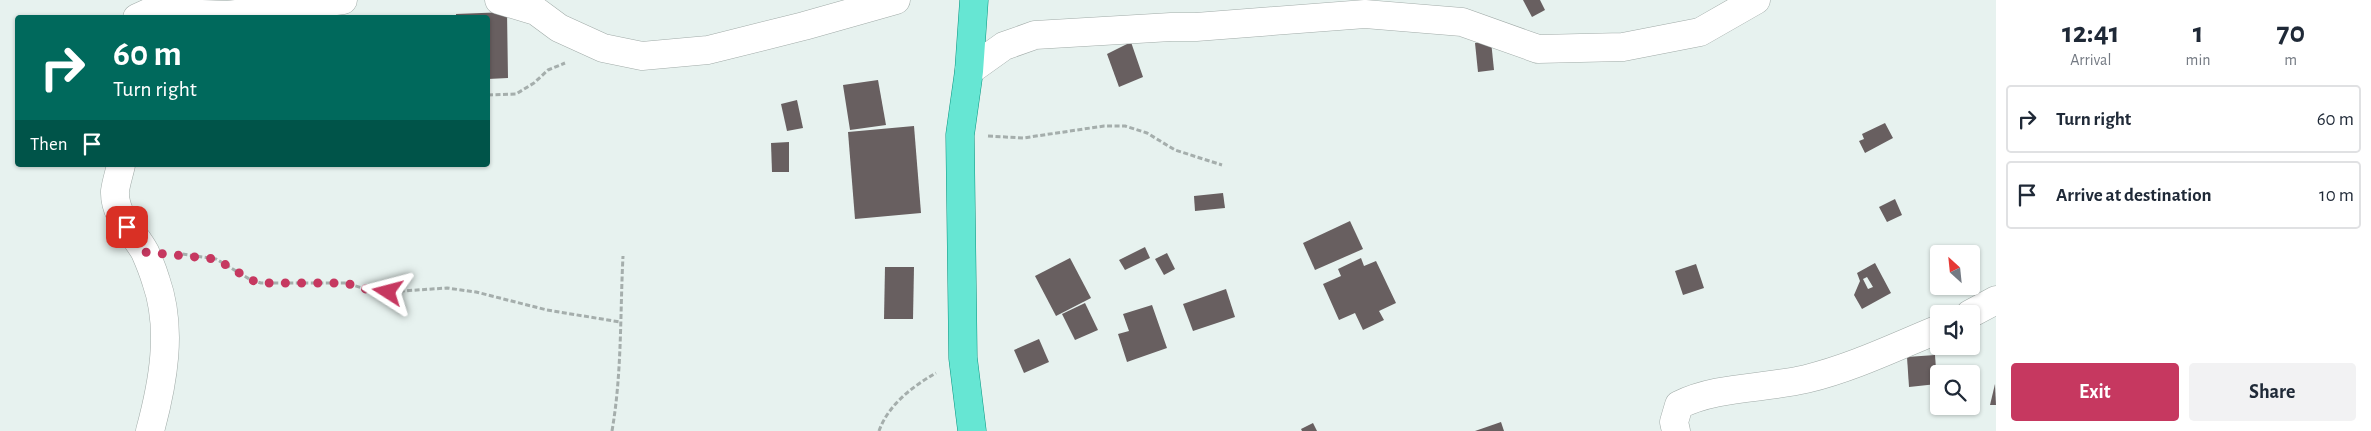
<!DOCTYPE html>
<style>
body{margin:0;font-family:"Alegreya Sans",sans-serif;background:#f2f2f3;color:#1f2937;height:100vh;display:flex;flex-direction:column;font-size:19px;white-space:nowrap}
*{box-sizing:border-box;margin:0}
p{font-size:16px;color:#747a83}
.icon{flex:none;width:28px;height:28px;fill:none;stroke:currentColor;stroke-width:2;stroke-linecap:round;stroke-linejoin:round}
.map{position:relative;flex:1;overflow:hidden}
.side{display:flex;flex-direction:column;background:#fff;width:375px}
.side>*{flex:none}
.guide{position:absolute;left:15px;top:15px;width:475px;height:152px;border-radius:5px;box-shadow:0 1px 4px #0004;background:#00695c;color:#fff;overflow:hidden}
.needle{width:32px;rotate:333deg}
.buttons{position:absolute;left:1930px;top:245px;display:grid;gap:10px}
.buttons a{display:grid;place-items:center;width:50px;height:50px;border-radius:5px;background:#fff;box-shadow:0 1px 4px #0004;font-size:25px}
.pin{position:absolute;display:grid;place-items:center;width:42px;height:42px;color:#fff;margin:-21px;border-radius:10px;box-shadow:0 2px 8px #0006}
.me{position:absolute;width:55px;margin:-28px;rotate:279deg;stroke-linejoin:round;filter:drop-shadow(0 0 4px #0008)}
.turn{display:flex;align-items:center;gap:18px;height:105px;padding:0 15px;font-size:22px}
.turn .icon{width:65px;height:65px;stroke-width:2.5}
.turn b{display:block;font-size:35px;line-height:42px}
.then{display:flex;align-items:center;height:48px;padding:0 15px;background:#0003;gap:10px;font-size:19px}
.eta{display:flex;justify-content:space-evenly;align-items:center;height:85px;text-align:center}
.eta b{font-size:30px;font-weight:600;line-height:35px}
.primary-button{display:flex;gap:10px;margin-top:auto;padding:10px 15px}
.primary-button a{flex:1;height:58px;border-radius:5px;background:#c63860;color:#fff;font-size:20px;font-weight:600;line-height:58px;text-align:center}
.primary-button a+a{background:#f2f2f3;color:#1f2937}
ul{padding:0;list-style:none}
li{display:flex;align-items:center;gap:15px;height:68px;margin:0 10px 8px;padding:0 5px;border:2px solid #e0e1e3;border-radius:5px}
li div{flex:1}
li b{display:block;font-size:19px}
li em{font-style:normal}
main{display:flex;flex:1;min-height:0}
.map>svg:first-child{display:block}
.building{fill:#685f60;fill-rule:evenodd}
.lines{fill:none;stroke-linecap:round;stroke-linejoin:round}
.minor-casing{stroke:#a1aba8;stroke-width:29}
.major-casing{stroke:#099580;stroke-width:29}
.path{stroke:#a5aeac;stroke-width:3;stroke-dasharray:5 2.5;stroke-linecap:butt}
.minor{stroke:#fff;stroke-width:28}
.major{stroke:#66e6d3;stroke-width:28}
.route{stroke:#c63860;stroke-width:9;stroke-dasharray:0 16.2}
</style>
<main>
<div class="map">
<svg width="1996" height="431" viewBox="0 0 1996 431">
<rect width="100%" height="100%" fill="#e7f2ef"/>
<g class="building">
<polygon points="1523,0 1540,0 1545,10 1532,17"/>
<polygon points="507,12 508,78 488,79 488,18 456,18 456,14"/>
<polygon points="1491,41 1494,70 1478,72 1475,43"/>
<polygon points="1131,42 1143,77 1119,87 1107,54"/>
<polygon points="878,80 886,125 850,130 843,85"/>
<polygon points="797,100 803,128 787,131 781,104"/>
<polygon points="1885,123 1893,138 1865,153 1859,141 1864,139 1862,134"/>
<polygon points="914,126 921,213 855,219 848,132"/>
<polygon points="789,142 789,172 772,172 771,143"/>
<polygon points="1223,193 1225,208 1195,211 1194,196"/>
<polygon points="1895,199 1902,215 1887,222 1879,207"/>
<polygon points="1350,221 1363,249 1315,270 1303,243"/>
<polygon points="1145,247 1150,258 1125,270 1119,260"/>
<polygon points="1167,253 1175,269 1164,275 1155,259"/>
<polygon points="1070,258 1091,298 1056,316 1035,276"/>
<polygon points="1361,258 1364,266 1376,261 1396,303 1379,311 1384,320 1363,330 1355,313 1339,320 1323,284 1341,276 1338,269"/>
<path d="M1875,263L1891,293L1862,309L1854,295L1860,281L1857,273ZM1867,277L1873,287L1868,289L1863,279Z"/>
<polygon points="1696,264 1704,288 1683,295 1675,271"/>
<polygon points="885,267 914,267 913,319 884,319"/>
<polygon points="1226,289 1235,317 1193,331 1183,304"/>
<polygon points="1085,303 1098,330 1075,340 1062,314"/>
<polygon points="1152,305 1167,348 1127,362 1118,334 1129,331 1123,314"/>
<polygon points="1039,339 1049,362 1024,373 1014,350"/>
<polygon points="1935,355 1937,384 1909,387 1907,357"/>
<polygon points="1995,384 1996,405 1990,405"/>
<polygon points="1501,422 1504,431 1475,431"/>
<polygon points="1313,423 1317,431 1302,431 1301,429"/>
</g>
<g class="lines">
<defs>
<g id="minor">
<polyline points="499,0 536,11 559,28 603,48 642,56 708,50 804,26 896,0"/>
<polyline points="137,18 150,12 228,15 343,0"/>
<polyline points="969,71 1004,46 1035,35 1171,27 1196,27 1365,14 1462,22 1538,49 1623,47 1700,32 1756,0"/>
<path d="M121,165C119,174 116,183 115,191C114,216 134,232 145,252C149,261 153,271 156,281C173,329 163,383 150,431"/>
<polyline points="1970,314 1996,300"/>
<path d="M1676,431L1674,422L1679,405C1717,386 1764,389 1806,379C1852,368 1895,347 1939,329"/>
</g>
<polyline id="major" points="972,431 963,358 960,135 969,71 974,0"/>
</defs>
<use href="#minor" class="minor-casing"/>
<use href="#major" class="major-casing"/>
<g class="path">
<polyline points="488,95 516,94 534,83 548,70 565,63"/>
<polyline points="988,136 1023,138 1104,126 1125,126 1147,133 1175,150 1222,165"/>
<polyline points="175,253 216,259 251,280 261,283 346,283 369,290 388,292 447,288 476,292 547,310 620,322"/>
<path d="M612,431C622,373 620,315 623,256"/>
<path d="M879,431C888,405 913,386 936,373"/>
</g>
<use href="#minor" class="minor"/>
<use href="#major" class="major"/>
</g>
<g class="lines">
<polyline class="route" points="127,227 144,252 216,259 251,280 261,283 346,283 369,290 388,292"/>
</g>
</svg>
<div class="buttons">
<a><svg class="needle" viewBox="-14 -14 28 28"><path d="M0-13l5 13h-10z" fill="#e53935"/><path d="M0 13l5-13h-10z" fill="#747a83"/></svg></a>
<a><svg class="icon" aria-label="sound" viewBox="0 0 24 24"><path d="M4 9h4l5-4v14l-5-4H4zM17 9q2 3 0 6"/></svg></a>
<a><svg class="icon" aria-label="search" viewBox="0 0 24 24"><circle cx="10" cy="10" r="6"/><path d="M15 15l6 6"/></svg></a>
</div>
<div class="pin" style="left:127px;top:227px;background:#d93025"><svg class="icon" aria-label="arrive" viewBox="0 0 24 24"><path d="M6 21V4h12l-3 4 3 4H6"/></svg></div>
<svg class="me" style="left:388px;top:292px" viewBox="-20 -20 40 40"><path d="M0-17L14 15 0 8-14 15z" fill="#c63860" stroke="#fff" stroke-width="4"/></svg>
<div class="guide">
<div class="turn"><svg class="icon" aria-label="right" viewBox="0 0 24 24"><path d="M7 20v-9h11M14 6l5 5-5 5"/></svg><div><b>60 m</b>Turn right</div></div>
<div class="then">Then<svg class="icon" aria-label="arrive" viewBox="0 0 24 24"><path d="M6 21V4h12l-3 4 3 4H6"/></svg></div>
</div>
</div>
<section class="side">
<div class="eta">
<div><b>12:41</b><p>Arrival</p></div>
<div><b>1</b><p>min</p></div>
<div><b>70</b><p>m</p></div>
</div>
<ul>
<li><svg class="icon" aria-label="right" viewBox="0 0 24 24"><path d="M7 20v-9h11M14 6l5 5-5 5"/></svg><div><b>Turn right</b></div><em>60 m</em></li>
<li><svg class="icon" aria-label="arrive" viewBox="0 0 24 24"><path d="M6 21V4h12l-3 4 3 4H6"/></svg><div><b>Arrive at destination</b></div><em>10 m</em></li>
</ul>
<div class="primary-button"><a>Exit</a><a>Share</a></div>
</section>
</main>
